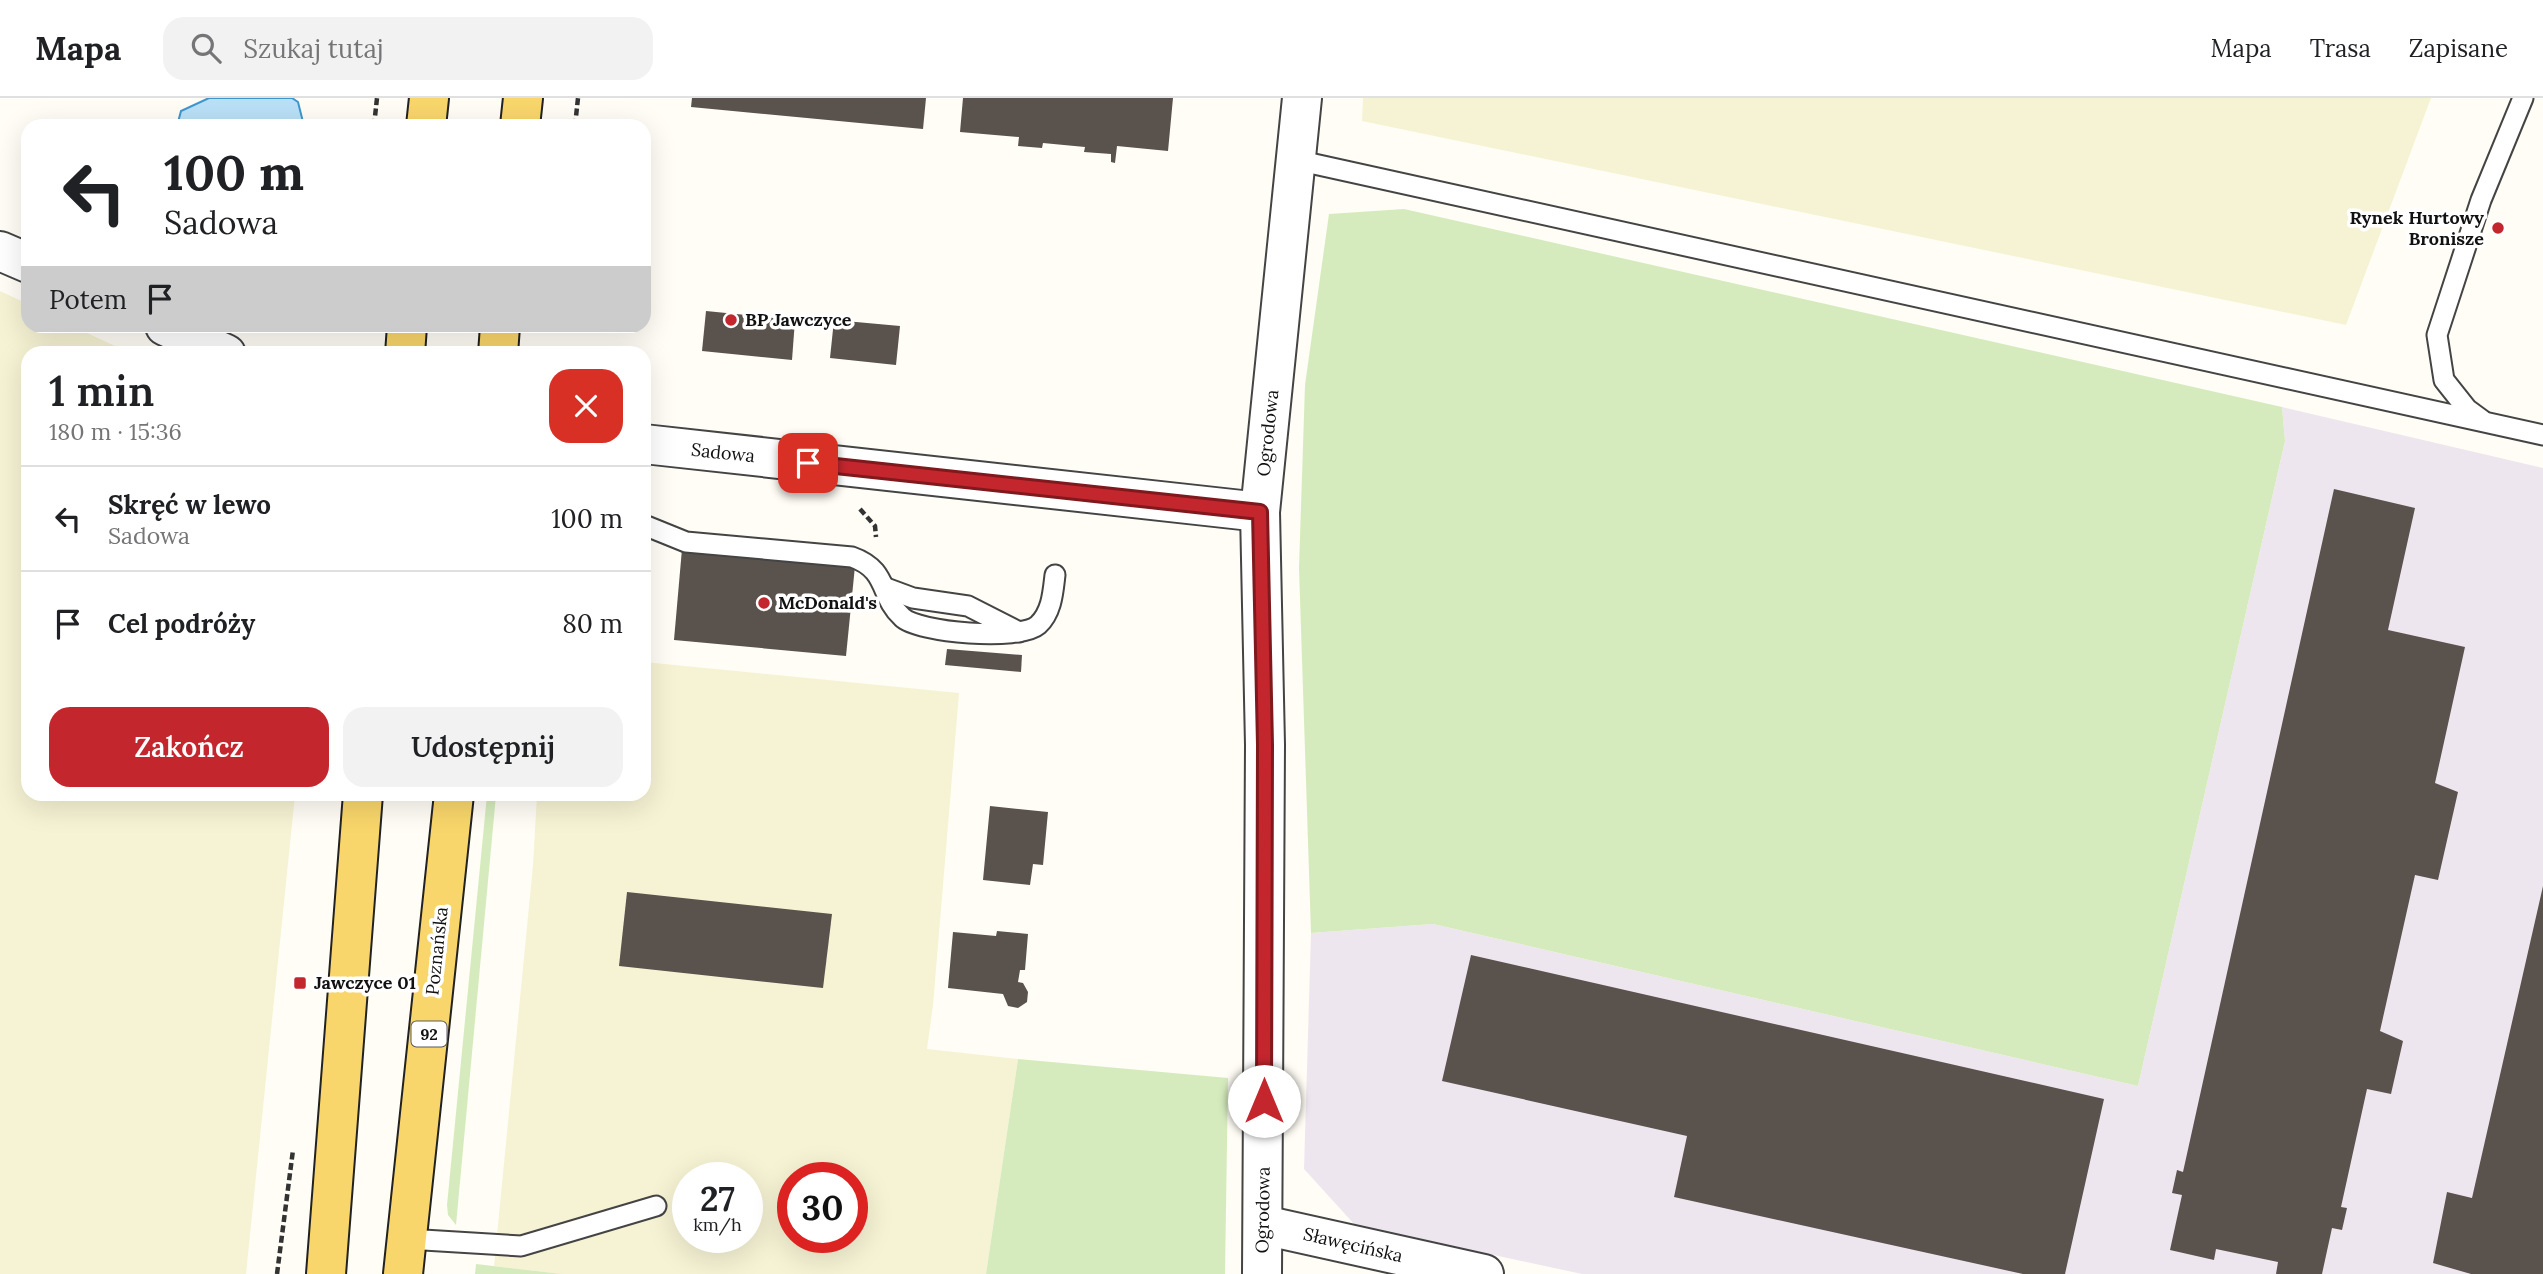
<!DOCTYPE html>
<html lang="pl">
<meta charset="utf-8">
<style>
body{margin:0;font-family:Lora,serif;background:#f2f2f2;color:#202124;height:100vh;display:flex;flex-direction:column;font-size:26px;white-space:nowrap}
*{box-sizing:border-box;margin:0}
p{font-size:23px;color:#757577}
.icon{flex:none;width:38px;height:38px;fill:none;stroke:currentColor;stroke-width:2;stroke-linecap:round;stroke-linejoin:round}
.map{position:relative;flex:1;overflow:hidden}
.details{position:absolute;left:21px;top:248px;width:630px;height:455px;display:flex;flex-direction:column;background:#fff;border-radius:21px;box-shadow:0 7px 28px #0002}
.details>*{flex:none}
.banner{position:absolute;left:21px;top:21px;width:630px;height:214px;border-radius:21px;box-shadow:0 7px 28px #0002;background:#fff;color:#202124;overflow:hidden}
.speed{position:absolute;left:672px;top:1064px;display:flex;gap:14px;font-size:35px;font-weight:700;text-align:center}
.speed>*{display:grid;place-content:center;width:91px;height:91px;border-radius:50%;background:#fff;box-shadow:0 7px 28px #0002;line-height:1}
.speed small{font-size:18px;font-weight:400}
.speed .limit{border:10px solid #d22;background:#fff;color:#111}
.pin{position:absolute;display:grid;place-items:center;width:60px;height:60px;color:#fff;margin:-30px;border-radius:14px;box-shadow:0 4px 10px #0006}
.me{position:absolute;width:77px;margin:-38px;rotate:0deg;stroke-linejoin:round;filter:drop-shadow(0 0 5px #0008)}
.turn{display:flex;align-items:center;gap:24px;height:147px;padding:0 28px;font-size:32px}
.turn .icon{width:91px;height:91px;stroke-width:2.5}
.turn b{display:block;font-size:49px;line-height:60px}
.then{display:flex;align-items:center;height:66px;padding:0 28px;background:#0003;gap:14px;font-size:26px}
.round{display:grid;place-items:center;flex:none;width:74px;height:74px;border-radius:21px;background:#f2f2f2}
.headline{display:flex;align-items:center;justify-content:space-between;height:119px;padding:0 28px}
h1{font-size:42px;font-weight:600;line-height:52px}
.action{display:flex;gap:14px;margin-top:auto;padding:14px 28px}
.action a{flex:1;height:80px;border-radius:21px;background:#c4262e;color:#fff;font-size:28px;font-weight:600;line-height:80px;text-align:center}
.action a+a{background:#f2f2f2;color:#202124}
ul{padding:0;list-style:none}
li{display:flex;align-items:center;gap:21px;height:105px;padding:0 28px;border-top:2px solid #e0e0e0}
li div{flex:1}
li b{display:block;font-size:26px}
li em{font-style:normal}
header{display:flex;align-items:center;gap:42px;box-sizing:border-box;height:98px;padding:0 35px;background:#fff;border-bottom:2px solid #e0e0e0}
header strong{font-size:33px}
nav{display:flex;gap:38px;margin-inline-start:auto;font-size:24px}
.search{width:490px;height:63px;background:#f2f2f2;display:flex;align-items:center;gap:18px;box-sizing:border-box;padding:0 24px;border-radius:21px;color:#757577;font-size:26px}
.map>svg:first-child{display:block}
.industrial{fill:#eee6ef}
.farmland{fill:#f6f3d4;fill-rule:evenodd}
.green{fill:#d5ebbd}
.water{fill:#b9e0f7;stroke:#3f96cf;stroke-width:2}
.building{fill:#5a524d}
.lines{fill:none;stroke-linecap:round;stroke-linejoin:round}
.lane-casing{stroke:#444;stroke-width:23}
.street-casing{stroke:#444;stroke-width:42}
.primary-casing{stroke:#222;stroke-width:42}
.path{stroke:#333;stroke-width:4.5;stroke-dasharray:7 3.5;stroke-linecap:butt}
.lane{stroke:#fff;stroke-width:19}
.street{stroke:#fff;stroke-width:38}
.primary{stroke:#f9d66b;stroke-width:38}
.route-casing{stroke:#7f191e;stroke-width:18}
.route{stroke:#c4262e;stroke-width:12}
.poi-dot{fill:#c4262e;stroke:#fff;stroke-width:2.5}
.labels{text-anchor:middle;stroke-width:7;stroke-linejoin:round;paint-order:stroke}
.shield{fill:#fff;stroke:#585858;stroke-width:2}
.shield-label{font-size:16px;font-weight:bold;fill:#111}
.poi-label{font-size:18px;font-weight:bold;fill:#111;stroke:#fff;text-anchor:start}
.street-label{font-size:18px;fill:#111;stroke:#fff}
</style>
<header>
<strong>Mapa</strong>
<div class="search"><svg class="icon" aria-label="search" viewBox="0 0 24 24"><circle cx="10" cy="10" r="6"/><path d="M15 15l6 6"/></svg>Szukaj tutaj</div>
<nav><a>Mapa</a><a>Trasa</a><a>Zapisane</a></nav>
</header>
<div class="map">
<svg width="2543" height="1176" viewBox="0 0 2543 1176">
<rect width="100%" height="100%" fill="#fffdf5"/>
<polygon class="industrial" points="2282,309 2543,370 2543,1176 1582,1176 1355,1127 1304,1071 1311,835 1433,826 2138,988 2285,343"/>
<g class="farmland">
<polygon points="1363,0 2431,0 2346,227 1362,23"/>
<polygon points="0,193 28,206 28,228 72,228 130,255 28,256 28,696 295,697 246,1176 0,1176"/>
<path d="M644,564L959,595L933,907L927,951L1018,961L986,1176H562L494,1168L533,767L537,697L644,696ZM688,1080H747V1139H688ZM793,1080H852V1139H793Z"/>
</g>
<g class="green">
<polygon points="1404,111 2282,309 2285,343 2138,988 1433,826 1311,835 1299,470 1305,287 1329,116"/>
<polygon points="487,697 496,697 456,1127 448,1117 447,1107"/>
<polygon points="1018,961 1228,980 1225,1176 986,1176"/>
<polygon points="476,1166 562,1176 475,1176"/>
</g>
<polygon class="water" points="209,0 292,0 298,4 304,28 177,28 181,13"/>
<g class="building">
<polygon points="692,0 926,0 923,31 691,9"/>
<polygon points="963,0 1173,0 1168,53 1117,48 1115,65 1111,64 1111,56 1084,54 1085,49 1043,45 1042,50 1018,48 1019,39 960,34"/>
<polygon points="706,213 795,222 792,262 702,253"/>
<polygon points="834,222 900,228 896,267 830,260"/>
<polygon points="2334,391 2415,410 2388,532 2465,549 2435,685 2458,694 2438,782 2415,777 2380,933 2403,943 2391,996 2367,991 2341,1109 2347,1110 2342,1132 2332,1130 2322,1176 2276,1176 2278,1164 2216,1151 2214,1162 2170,1152 2182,1097 2172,1095 2177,1072 2183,1074"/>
<polygon points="682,451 855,468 846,558 674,542"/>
<polygon points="947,551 1022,557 1021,574 945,567"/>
<polygon points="990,708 1048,714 1043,767 1033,766 1030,787 983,782"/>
<polygon points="2543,788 2543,1176 2471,1176 2433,1165 2447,1094 2472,1100"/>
<polygon points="627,794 832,816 823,890 619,868"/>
<polygon points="997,833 1028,836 1025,872 1020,872 1018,884 1023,885 1028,894 1027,904 1018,910 1008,908 1003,896 948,890 953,834 996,838"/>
<polygon points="1471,857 2104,1001 2065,1176 2023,1176 1674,1099 1687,1038 1442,983"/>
</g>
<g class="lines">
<defs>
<g id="lane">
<polyline points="1296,62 2543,337"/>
<polyline points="2482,322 2467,311 2444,282 2437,237 2481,102 2523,0"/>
<path d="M644,427L686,444L852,459C889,472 879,498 902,519C918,535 1020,543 1038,527C1052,514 1053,494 1055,477"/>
<polyline points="886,490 913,500 968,508 1019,534"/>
<polyline points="407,1141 521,1148 656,1108"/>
</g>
<g id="street">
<polyline points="0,153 28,165"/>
<polyline points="165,228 226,256"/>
<polyline points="644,346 1260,414"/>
<polyline points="1263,1127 1484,1176"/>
<polyline points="1262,1176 1265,647 1260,414 1302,0"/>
</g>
<g id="primary">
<polyline points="426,28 429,0"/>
<polyline points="520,28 523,0"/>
<polyline points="405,256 407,228"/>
<polyline points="498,256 500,228"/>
<polyline points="326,1176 363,696"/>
<polyline points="403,1176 454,696"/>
</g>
</defs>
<use href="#lane" class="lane-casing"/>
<use href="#street" class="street-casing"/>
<use href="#primary" class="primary-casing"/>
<g class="path">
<polyline points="374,28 377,0"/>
<polyline points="575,28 578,0"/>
<polyline points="860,411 875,428 876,439"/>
<polyline points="277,1176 293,1052"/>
</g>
<use href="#lane" class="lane"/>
<use href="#street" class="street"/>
<use href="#primary" class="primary"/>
</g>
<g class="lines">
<defs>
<polyline id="route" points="808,365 1260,414 1265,647 1264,1003"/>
</defs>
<use href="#route" class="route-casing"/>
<use href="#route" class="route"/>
</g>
<g class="poi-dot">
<circle cx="2498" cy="130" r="7"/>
<circle cx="731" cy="222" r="7"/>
<circle cx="764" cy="505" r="7"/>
<rect x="293" y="878" width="14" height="14" rx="3.5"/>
</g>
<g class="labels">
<rect class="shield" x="411.5" y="923.5" width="35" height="25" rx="5"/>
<g class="shield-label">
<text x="429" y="942">92</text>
</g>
<g class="poi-label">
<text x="2484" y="126" text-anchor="end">Rynek Hurtowy<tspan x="2484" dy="21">Bronisze</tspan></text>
<text x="745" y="228">BP Jawczyce</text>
<text x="778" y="511">McDonald's</text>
<text x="314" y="891">Jawczyce 01</text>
</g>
<g class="street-label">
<text transform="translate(1268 335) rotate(-84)" y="6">Ogrodowa</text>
<text transform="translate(723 355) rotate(6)" y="6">Sadowa</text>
<text transform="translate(437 853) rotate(-84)" y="6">Poznańska</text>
<text transform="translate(1263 1112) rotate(-89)" y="6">Ogrodowa</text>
<text transform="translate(1353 1147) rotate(13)" y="6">Sławęcińska</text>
</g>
</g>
</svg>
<div class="speed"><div>27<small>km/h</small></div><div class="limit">30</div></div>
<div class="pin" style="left:808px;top:365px;background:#d93025"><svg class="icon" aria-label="arrive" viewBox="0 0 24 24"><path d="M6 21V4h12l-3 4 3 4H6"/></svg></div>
<svg class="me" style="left:1264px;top:1003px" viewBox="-20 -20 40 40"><circle r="19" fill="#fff"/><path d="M0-13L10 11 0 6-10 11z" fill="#c4262e"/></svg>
<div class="banner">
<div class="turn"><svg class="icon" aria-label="left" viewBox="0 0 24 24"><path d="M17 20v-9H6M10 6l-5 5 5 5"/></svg><div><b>100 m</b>Sadowa</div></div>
<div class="then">Potem<svg class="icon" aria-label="arrive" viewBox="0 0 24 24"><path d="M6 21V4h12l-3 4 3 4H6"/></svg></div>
</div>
<section class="details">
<div class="headline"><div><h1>1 min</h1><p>180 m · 15:36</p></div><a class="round" style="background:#d93025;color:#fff"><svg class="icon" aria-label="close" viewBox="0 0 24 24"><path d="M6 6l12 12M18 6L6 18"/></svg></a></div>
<ul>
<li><svg class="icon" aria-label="left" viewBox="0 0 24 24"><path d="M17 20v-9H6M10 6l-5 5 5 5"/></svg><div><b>Skręć w lewo</b><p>Sadowa</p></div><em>100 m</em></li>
<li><svg class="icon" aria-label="arrive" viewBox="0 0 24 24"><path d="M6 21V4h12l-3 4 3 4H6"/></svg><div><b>Cel podróży</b></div><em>80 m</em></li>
</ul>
<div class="action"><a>Zakończ</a><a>Udostępnij</a></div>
</section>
</div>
